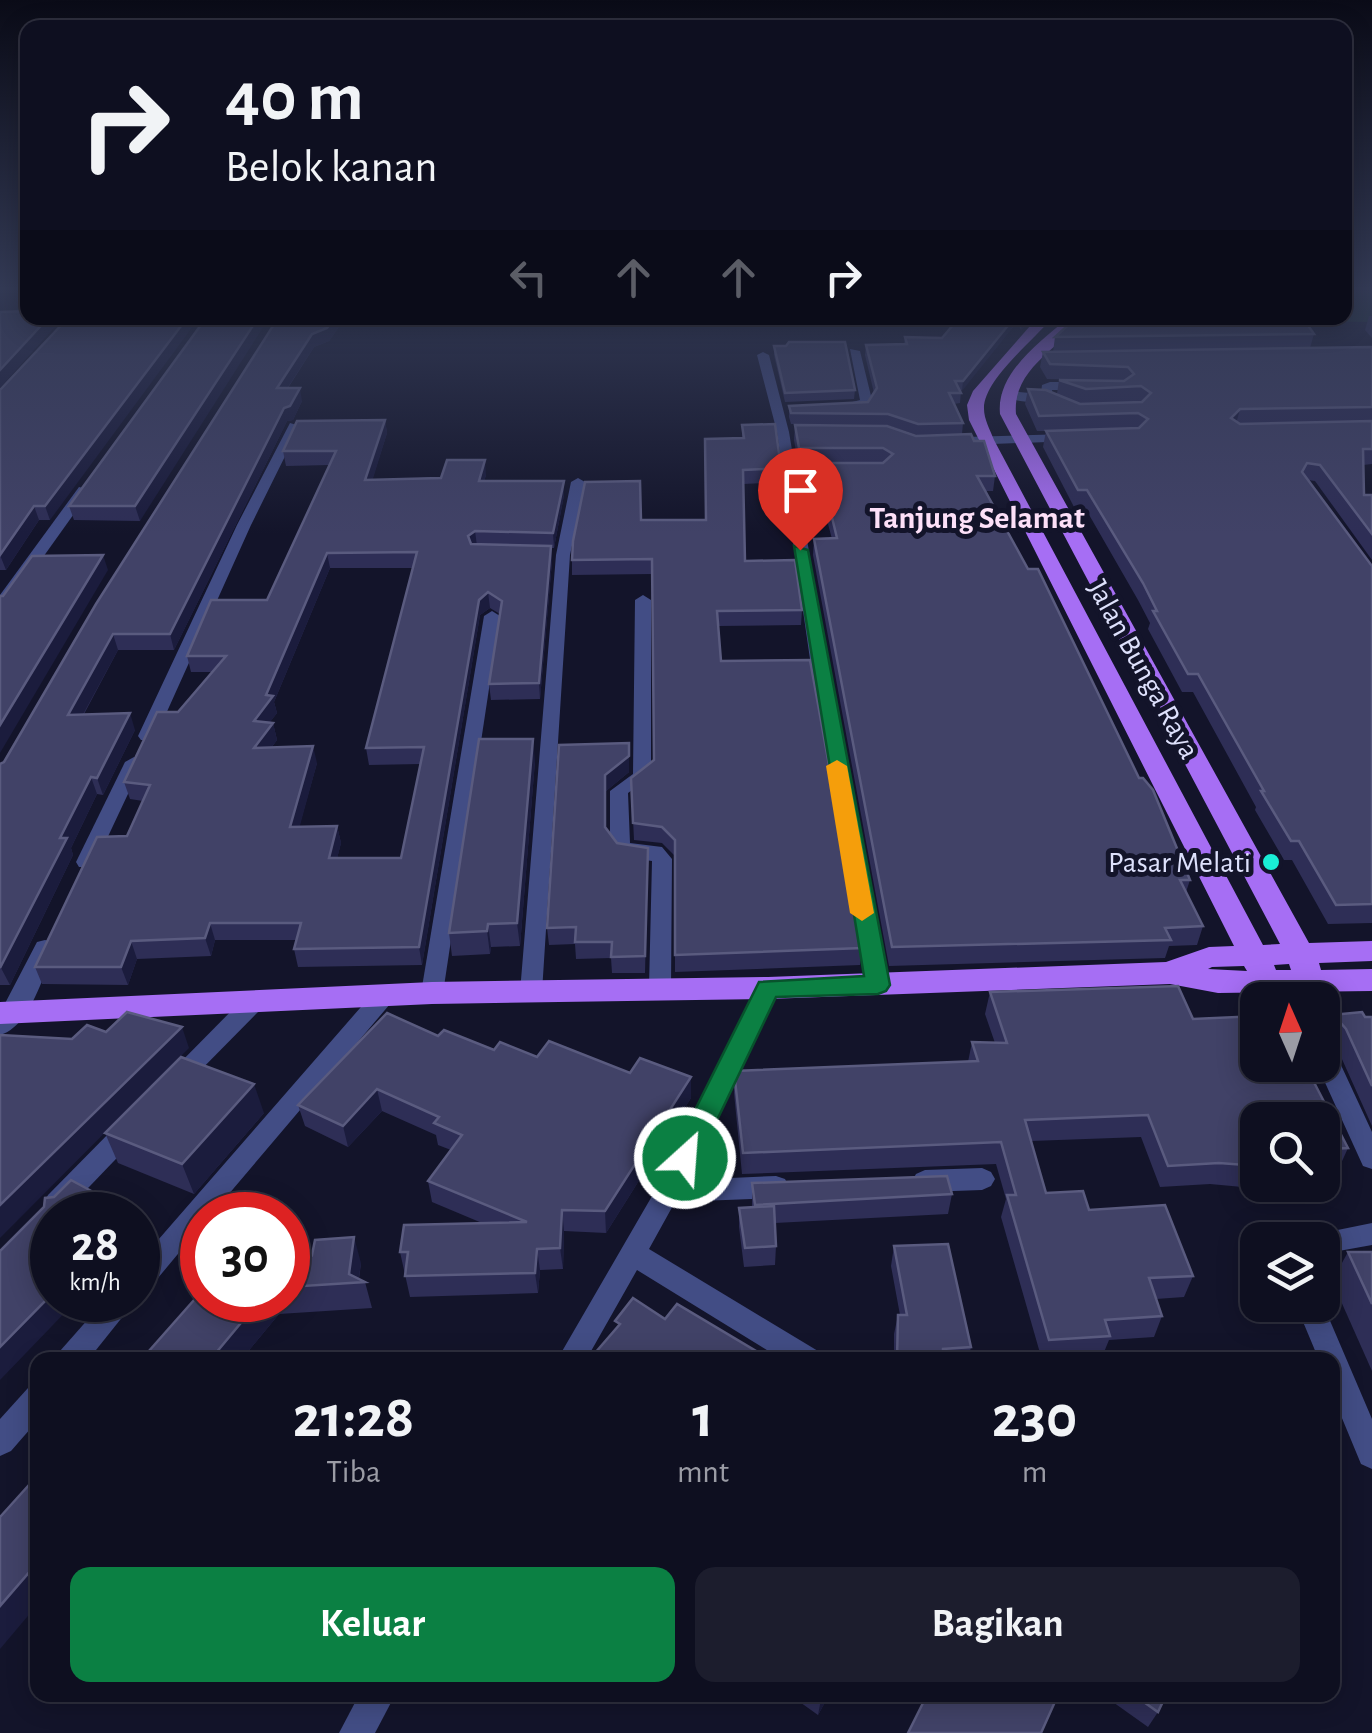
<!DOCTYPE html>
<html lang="id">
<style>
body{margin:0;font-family:"Alegreya Sans",sans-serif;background:#1c1d2d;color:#f1f3f6;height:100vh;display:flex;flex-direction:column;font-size:38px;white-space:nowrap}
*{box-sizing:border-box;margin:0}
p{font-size:32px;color:#9b9ca5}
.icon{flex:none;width:55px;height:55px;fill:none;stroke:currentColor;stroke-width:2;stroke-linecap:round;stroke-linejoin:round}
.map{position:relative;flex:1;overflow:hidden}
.drawer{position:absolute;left:30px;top:1352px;width:1310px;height:350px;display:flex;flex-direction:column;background:#0e0f20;border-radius:20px;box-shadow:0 5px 25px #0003,0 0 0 2px #2e2f3e}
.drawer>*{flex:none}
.top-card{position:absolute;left:20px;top:20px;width:1332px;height:305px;border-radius:20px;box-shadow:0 5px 25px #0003,0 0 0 2px #2e2f3e;background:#0e0f20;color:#f1f3f6;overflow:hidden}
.needle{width:65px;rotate:357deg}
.buttons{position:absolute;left:1240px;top:982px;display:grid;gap:20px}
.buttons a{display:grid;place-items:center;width:100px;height:100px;border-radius:20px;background:#0e0f20;box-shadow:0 5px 25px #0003,0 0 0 2px #2e2f3e;font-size:50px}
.speed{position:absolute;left:30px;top:1192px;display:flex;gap:20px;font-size:50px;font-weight:700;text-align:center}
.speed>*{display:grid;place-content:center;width:130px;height:130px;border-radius:50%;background:#0e0f20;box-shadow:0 5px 25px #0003,0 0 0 2px #2e2f3e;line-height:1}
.speed small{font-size:25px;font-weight:400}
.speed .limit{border:15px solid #d22;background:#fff;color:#111}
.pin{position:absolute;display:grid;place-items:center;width:85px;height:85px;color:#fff;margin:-102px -42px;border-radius:50% 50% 50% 0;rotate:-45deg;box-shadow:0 0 10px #0007}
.pin .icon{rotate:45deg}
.me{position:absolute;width:110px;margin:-55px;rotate:26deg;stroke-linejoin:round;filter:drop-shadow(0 0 8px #0008)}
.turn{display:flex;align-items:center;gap:35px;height:210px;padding:0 40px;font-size:45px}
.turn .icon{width:130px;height:130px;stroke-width:2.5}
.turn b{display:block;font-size:70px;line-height:85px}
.lanes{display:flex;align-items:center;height:95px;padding:0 40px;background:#0003;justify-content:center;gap:50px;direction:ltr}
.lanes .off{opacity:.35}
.eta{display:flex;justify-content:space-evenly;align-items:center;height:170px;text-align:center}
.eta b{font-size:60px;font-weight:600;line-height:70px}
.cta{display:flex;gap:20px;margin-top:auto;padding:20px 40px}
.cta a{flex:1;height:115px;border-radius:20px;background:#0b8043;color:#fff;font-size:40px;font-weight:600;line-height:115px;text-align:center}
.cta a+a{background:#1c1d2d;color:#f1f3f6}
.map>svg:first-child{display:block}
.green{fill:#16332c}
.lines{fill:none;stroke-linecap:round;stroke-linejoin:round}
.minor{fill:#424d85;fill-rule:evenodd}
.primary{fill:#a66ef4;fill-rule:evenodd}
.wall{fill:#2e2e56;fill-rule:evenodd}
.shaded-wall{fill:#1b1c3d}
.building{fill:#414267;stroke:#5a5b7f;stroke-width:2.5;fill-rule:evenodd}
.route{fill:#0b8043;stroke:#07532c;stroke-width:2.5}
.slow{fill:#f59e0b}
.poi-dot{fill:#19edd6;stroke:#13142a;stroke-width:4}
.labels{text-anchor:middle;stroke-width:10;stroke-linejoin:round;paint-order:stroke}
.street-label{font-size:30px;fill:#dee1fc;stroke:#13142a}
.poi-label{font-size:30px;fill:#dee1fc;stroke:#13142a;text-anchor:end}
.far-district-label{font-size:32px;font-weight:bold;fill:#fde0f8;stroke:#13142a}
</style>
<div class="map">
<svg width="1372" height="1733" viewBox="0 0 1372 1733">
<rect width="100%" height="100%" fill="#13142a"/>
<polygon class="green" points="1345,291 1372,291 1372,322 1189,320 1345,318"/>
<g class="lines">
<g class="minor">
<polygon points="850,349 860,351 872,400 867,409 845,412 839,408 841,405 860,400"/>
<polygon points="763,352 769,355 789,432 835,707 889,985 886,991 870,991 867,985 817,707 777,432 757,355"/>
<path d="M1050,382H1082L1088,386L1082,390H1052L1053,398C1041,405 1013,402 1001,395L1007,391L1041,394L1042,385Z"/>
<polygon points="290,423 300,426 251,525 156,736 153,740 141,740 138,736 237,525"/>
<polygon points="1068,434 1074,438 1072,441 967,445 961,441 967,437"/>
<polygon points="578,478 585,482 570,555 542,992 539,998 523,998 520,992 556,555 571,482"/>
<polygon points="79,487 91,490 6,609 0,611 0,595"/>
<polygon points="643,595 651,600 651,776 628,793 630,843 662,847 672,859 671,987 668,993 652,993 649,987 652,861 618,856 610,843 610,791 633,774 635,600"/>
<polygon points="492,611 500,616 443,993 440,999 424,999 421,993 484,616"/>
<polygon points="134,757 143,762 96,862 93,867 79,867 76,862 125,762"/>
<path d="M45,940L53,942L56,947C43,974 31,1026 0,1035V1013L37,942Z"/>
<polygon points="1267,973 1275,975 1298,1000 1273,1000 1256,981 1259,975"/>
<polygon points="768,980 776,982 779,988 686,1180 776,1176 785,1179 789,1187 785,1195 776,1198 675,1202 649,1249 818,1351 822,1360 783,1360 637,1270 586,1360 557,1360 659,1184 760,982"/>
<polygon points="382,990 390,992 393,998 390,1004 211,1215 202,1215 202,1225 148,1290 138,1294 138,1263 374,992"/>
<polygon points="255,993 263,995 266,1001 263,1007 184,1087 176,1090 168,1087 164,1081 168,1075 247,995"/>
<polygon points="1322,1041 1330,1044 1334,1050 1372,1132 1372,1169 1363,1166 1317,1065 1322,1065"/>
<polygon points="128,1120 137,1123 140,1130 137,1137 66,1211 57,1214 48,1211 44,1203 48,1195 119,1123"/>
<polygon points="982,1168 991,1172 995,1179 991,1186 982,1190 925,1192 916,1188 912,1181 916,1174 925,1170"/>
<polygon points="1372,1223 1372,1245 1322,1254 1322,1240 1310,1240 1313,1235"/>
<polygon points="105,1300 136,1300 88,1360 56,1360 60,1351"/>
<polygon points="1322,1302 1372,1419 1372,1469 1361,1464 1332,1394 1332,1360 1319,1360 1296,1305 1322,1305"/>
<polygon points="38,1384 38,1420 11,1451 0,1456 0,1419 28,1388"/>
<polygon points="359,1695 395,1695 375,1733 339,1733"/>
</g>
<path class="primary" d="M1037,318H1052C1035,339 983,380 984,409C984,419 990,430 994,440L1263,945L1280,944L1000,414C996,373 1040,342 1068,318H1083C1060,348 1012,369 1016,414L1309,943L1372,941V961L1319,963L1321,970L1372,969V991L1218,993L1170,984L768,999L432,1004L0,1024V1002L432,982L768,977L1166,962L1209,947L1234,946L969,420L967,405L973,391ZM1289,964L1291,970H1276L1274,965ZM1244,966L1247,971L1208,969L1212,967Z"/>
</g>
<g class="wall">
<polygon points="1369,316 1372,316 1372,338 1365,330"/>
<polygon points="68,318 50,520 39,520 6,570 0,570 0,390"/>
<polygon points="206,318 140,521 74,520 69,506"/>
<polygon points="278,318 345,318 329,341 314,347 288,388 302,401 293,420 287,421 174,650 118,650 84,714 135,730 103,795 97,794 71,848 73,855 10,985 0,985 0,764 4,762"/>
<polygon points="959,318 1029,318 1029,322 1021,330 1017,322 961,391 960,403 954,404 963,423 962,434 917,435 887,425 791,424 789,417 789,406 868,402 874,393 865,355 866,345 904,344 905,337 942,338"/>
<polygon points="1314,334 1310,348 1372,347 1372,464 1363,465 1364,495 1372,495 1372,560 1315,481 1308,480 1372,566 1372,923 1328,924 1292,860 1284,860 1255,810 1256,807 1193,692 1182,692 1148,629 1150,623 1138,600 1084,506 1074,507 1043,447 1046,431 1037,431 1025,404 1028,389 1057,394 1059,380 1088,380 1047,379 1040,367 1043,352 1053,352 1055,337"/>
<polygon points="774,346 855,390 854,399 785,402 774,355"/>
<path d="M385,420L387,433L372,480L486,475L484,481L564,495L554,548H551L552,561L540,699L491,700L489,684L500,614L490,608L480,615L422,965L298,967L294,949L296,940H215L211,956L137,959L128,985L42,984L35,967L127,836L143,801L130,799L124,782L212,672H191L187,656L267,600L329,465L286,466L283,451ZM330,568H413L366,748L369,765L420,764L401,858H337L341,843L337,826L299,827L317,763L271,748L277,740L273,723H269L277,713L274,702Z"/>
<polygon points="742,425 781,468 781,482 743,484 745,561 802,610 801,625 718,626 721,661 862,948 860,965 675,972 675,856 662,843 634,840 631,778 654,760 652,574 572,575 572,560 641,520 705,520 742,438"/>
<polygon points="795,425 995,476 993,491 986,491 1139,778 1190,880 1186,892 1203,926 1197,945 1169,946 1165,958 889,966 813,555 814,539 832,539 823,505 813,505 810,484 801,484 800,479 801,463 881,463 798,463 794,440"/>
<polygon points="559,745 629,772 606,791 606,828 617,843 648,848 645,973 612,973 611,958 576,959 575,944 549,945 547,928"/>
<polygon points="535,761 520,946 491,947 490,954 452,956 449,933"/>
<path d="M1178,986L1193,1019L1258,1016V1065H1305L1348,1148L1329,1190L1297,1192L1210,1184L1160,1187L1141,1137L1031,1141L1046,1193L1083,1191L1089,1210L1165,1205L1193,1276L1184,1297L1156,1299L1162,1316L1154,1337L1109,1340L1102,1357L1042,1360L1001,1217L1006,1199L996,1164L742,1174L734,1093V1071L968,1062L972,1042L995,1043L985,1014L990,992ZM1258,1120H1322V1185H1258Z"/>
<polygon points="1322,1016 1372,1017 1372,1126 1337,1048 1331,1040 1325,1039 1322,1046"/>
<polygon points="438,1036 494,1050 537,1057 691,1098 606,1233 564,1231 563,1269 540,1270 538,1293 410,1297 400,1252 482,1223 432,1202 428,1181 451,1150 438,1145 436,1135 382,1111 348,1147 305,1126 298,1105"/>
<polygon points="264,1113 194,1194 118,1163 105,1133"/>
<polygon points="752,1183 952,1194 948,1214 775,1223 776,1246 775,1265 744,1267 739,1227 739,1208 752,1207"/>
<polygon points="288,1242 312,1255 361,1263 359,1279 365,1282 372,1308 279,1314 241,1360 141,1360 202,1300 288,1300"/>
<polygon points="894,1246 971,1347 968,1360 894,1360 894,1334 898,1315 900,1315 891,1266"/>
<polygon points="1348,1252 1372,1252 1372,1371 1332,1281"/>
<polygon points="790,1695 829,1695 818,1715"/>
<polygon points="1103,1695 1166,1695 1158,1712 1148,1727"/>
</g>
<g class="shaded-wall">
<polygon points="48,318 58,318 59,322 0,388 0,370"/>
<polygon points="187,318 199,318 50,520 45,506"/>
<polygon points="258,318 269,318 140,521 135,506"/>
<polygon points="334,318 345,318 329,341 314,347 279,401 277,388 312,334"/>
<polygon points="1014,318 1017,318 1017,322 962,391 963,381"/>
<polygon points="1025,318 1029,318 1029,322 1021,330 1023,320"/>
<polygon points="300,388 302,401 293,420 287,421 174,650 170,634 284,408"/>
<polygon points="1240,409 1236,424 1231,418"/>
<polygon points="385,420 387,433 368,495 365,480"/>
<polygon points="485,460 486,475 480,495 479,481"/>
<polygon points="564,481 564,495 554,548 553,533"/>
<polygon points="34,506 39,520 6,570 0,555"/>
<polygon points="475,531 477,546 469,551 468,536"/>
<polygon points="551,546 552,561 540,699 539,683"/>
<polygon points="327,553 330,568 274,702 277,713 258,738 254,721"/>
<polygon points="103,555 108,570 0,753 0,725"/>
<polygon points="488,592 490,608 480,615 422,965 419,947 479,600"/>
<polygon points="113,634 118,650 74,731 68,715"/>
<polygon points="130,713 135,730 103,795 97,778"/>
<polygon points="273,723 277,740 258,765 254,748"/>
<polygon points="533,739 535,761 520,946 517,923"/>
<polygon points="629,743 629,772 606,791 606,843 605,775"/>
<polygon points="313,746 317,763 295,844 290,827"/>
<polygon points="91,777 97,794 71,848 73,855 10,985 1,968 60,838"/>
<polygon points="337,826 341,843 333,875 329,858"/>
<polygon points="210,923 215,940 211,956 205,938"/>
<polygon points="488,924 491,947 490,954 487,931"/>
<polygon points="131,941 137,959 128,985 121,967"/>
<polygon points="182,1027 189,1048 0,1238 0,1205"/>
<polygon points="691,1077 691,1098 606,1233 605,1211"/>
<polygon points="254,1084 264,1113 194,1194 182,1164"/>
<polygon points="377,1089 382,1111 348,1147 343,1126"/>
<polygon points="562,1210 564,1231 563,1269 560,1248"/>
<polygon points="354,1237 361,1263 358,1283 349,1274"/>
<polygon points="537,1249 540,1270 538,1293 535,1273"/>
<polygon points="52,1294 52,1300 77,1300 0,1380 0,1347"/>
<polygon points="260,1300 274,1300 279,1314 241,1360 210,1360"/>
<polygon points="38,1562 38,1604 0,1649 0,1606"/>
<polygon points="824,1695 829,1695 818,1715 821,1699"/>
</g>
<g class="building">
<polygon points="28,311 28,318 48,318 0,370 0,312"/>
<polygon points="68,318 187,318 45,506 34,506 0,555 0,390"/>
<polygon points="206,318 258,318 135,506 69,506"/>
<polygon points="278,318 334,318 327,328 312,334 277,388 300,388 290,406 284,408 170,634 113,634 68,715 130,713 97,778 91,777 60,838 67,838 0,968 0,764 4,762 96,604"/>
<polygon points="959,318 1014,318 963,381 955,381 961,393 949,393 963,423 918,424 888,414 791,413 789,406 868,402 877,388 866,345 907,344 905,337 942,338"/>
<polygon points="1076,318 1303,318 1314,334 1055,337"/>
<polygon points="789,342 845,342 855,390 785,393 774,346 786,346"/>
<polygon points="1372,347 1372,407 1240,409 1231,418 1240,424 1372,421 1372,449 1363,449 1364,495 1372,495 1372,534 1320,465 1307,463 1302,472 1372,566 1372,904 1336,905 1299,841 1291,841 1261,791 1264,791 1198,674 1188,674 1153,611 1157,611 1143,583 1087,490 1078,490 1046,431 1139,428 1148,419 1138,413 1039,416 1028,389 1046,390 1080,404 1142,402 1151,393 1141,386 1086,389 1059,380 1124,381 1134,374 1128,367 1050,364 1043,352"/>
<path d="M385,420L365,480L441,478L447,460H485L479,481H564L553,533L475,531L468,536L471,544L551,546L539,683L489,684L502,601L488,592L479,600L419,947L294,949L301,923H210L205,938L131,941L121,967H35L97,837L127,836L150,785L124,782L157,712H178L226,656H187L211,600H267L336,451H283L297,421ZM417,552L366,748L424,747L401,858H329L337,826L290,827L313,746L254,748L273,723L254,721L273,696L266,695L327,553Z"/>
<polygon points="775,424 781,468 743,470 745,561 795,560 802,610 717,611 721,661 810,660 862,948 675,955 675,840 662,827 633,823 631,778 654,760 652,559 572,560 573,541 585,482 640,481 641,520 706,520 705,439 744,438 742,425"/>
<polygon points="795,425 887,426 916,436 971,434 974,441 984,441 995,476 977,476 1028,569 1038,569 1139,778 1143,778 1153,790 1190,880 1180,880 1203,926 1165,928 1171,940 892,947 814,539 837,538 825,489 814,489 811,469 802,469 801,463 883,463 893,454 883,448 799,448"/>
<polygon points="103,555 0,725 0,596 3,596 32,556"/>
<polygon points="479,739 533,739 517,923 488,924 487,931 449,933"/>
<polygon points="629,743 629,756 605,775 605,827 617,843 648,848 645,956 611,957 612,942 575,942 576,927 547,928 559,745"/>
<polygon points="1178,986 1193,1019 1258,1016 1258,1065 1305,1065 1348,1148 1330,1149 1340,1168 1322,1169 1322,1120 1258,1120 1258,1166 1219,1163 1168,1166 1148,1115 1025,1120 1046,1193 1083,1191 1089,1210 1165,1205 1193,1276 1149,1278 1162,1316 1105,1320 1110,1336 1049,1340 1007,1195 1016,1195 1001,1142 743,1153 734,1071 978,1061 972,1042 1007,1043 990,992"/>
<polygon points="127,1012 182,1027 0,1205 0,1035 72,1039 87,1025 106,1032"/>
<polygon points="1362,1012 1365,1017 1372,1017 1372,1086 1346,1029 1340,1022 1328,1019 1327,1036 1322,1030 1322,1016"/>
<polygon points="387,1013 438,1036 444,1030 494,1050 500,1042 537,1057 549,1041 630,1073 640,1058 691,1077 605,1211 562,1210 560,1248 537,1249 535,1273 405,1276 408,1252 400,1252 404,1225 527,1222 428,1181 462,1135 434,1123 439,1117 377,1089 343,1126 298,1105"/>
<polygon points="181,1057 254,1084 182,1164 105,1133"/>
<polygon points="947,1176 952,1194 755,1205 752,1183"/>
<polygon points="71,1180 132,1213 130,1215 52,1215 52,1294 0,1347 0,1251 44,1207 45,1198 54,1197"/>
<polygon points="774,1206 776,1246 745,1248 739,1208"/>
<polygon points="354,1237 349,1274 365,1282 288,1287 288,1242 312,1255 315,1240"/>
<polygon points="948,1244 971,1347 943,1349 943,1360 897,1360 898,1315 907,1315 894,1246"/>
<polygon points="1348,1252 1372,1252 1372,1304"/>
<polygon points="202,1291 202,1300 260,1300 210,1360 141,1360"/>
<polygon points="633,1298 665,1319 677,1304 771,1360 589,1360 620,1324 615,1321"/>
<polygon points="38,1475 38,1562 0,1606 0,1517"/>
<polygon points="927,1695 1058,1695 1041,1733 908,1733"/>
<polygon points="1134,1695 1166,1695 1158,1712"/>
</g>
<linearGradient id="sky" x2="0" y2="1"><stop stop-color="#0a0b17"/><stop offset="0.54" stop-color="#333a55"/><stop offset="1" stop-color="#333a55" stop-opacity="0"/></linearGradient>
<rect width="1372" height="534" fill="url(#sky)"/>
<polygon class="route" points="794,546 808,550 890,985 886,991 878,994 776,997 695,1166 685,1170 675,1166 671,1158 759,982 864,976"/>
<polygon class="slow" points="837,760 847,766 874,913 862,921 850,913 826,766"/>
<circle class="poi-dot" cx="1271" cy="862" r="10"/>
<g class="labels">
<g class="street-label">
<text transform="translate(1144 669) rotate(61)" y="10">Jalan Bunga Raya</text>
</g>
<g class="poi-label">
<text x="1251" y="872">Pasar Melati</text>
</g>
<g class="far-district-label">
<text x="977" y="528">Tanjung Selamat</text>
</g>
</g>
</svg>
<div class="buttons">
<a><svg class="needle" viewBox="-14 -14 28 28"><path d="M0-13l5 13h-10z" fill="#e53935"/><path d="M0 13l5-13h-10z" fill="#9b9ca5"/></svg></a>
<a><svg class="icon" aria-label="search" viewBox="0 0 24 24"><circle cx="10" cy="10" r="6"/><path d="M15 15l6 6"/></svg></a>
<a><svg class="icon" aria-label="layers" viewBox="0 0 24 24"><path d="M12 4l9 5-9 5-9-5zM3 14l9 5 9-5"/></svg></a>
</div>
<div class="speed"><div>28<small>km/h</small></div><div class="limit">30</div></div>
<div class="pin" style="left:800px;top:550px;background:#d93025"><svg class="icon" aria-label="arrive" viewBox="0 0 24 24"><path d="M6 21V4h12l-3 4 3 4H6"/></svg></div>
<svg class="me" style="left:685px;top:1158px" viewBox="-20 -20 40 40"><circle r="17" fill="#0b8043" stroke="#fff" stroke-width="3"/><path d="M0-11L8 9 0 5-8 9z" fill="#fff"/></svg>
<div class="top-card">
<div class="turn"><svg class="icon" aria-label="right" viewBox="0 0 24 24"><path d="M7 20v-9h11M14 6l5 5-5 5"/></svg><div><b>40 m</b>Belok kanan</div></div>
<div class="lanes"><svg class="icon off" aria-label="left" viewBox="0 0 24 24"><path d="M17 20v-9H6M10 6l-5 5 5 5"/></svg><svg class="icon off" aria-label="ahead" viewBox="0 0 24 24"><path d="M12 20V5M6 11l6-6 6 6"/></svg><svg class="icon off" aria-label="ahead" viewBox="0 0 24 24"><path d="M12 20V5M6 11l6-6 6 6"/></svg><svg class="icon" aria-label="right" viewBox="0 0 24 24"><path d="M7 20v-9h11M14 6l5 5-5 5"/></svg></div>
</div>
<section class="drawer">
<div class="eta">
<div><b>21:28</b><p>Tiba</p></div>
<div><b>1</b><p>mnt</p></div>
<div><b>230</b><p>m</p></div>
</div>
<div class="cta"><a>Keluar</a><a>Bagikan</a></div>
</section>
</div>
